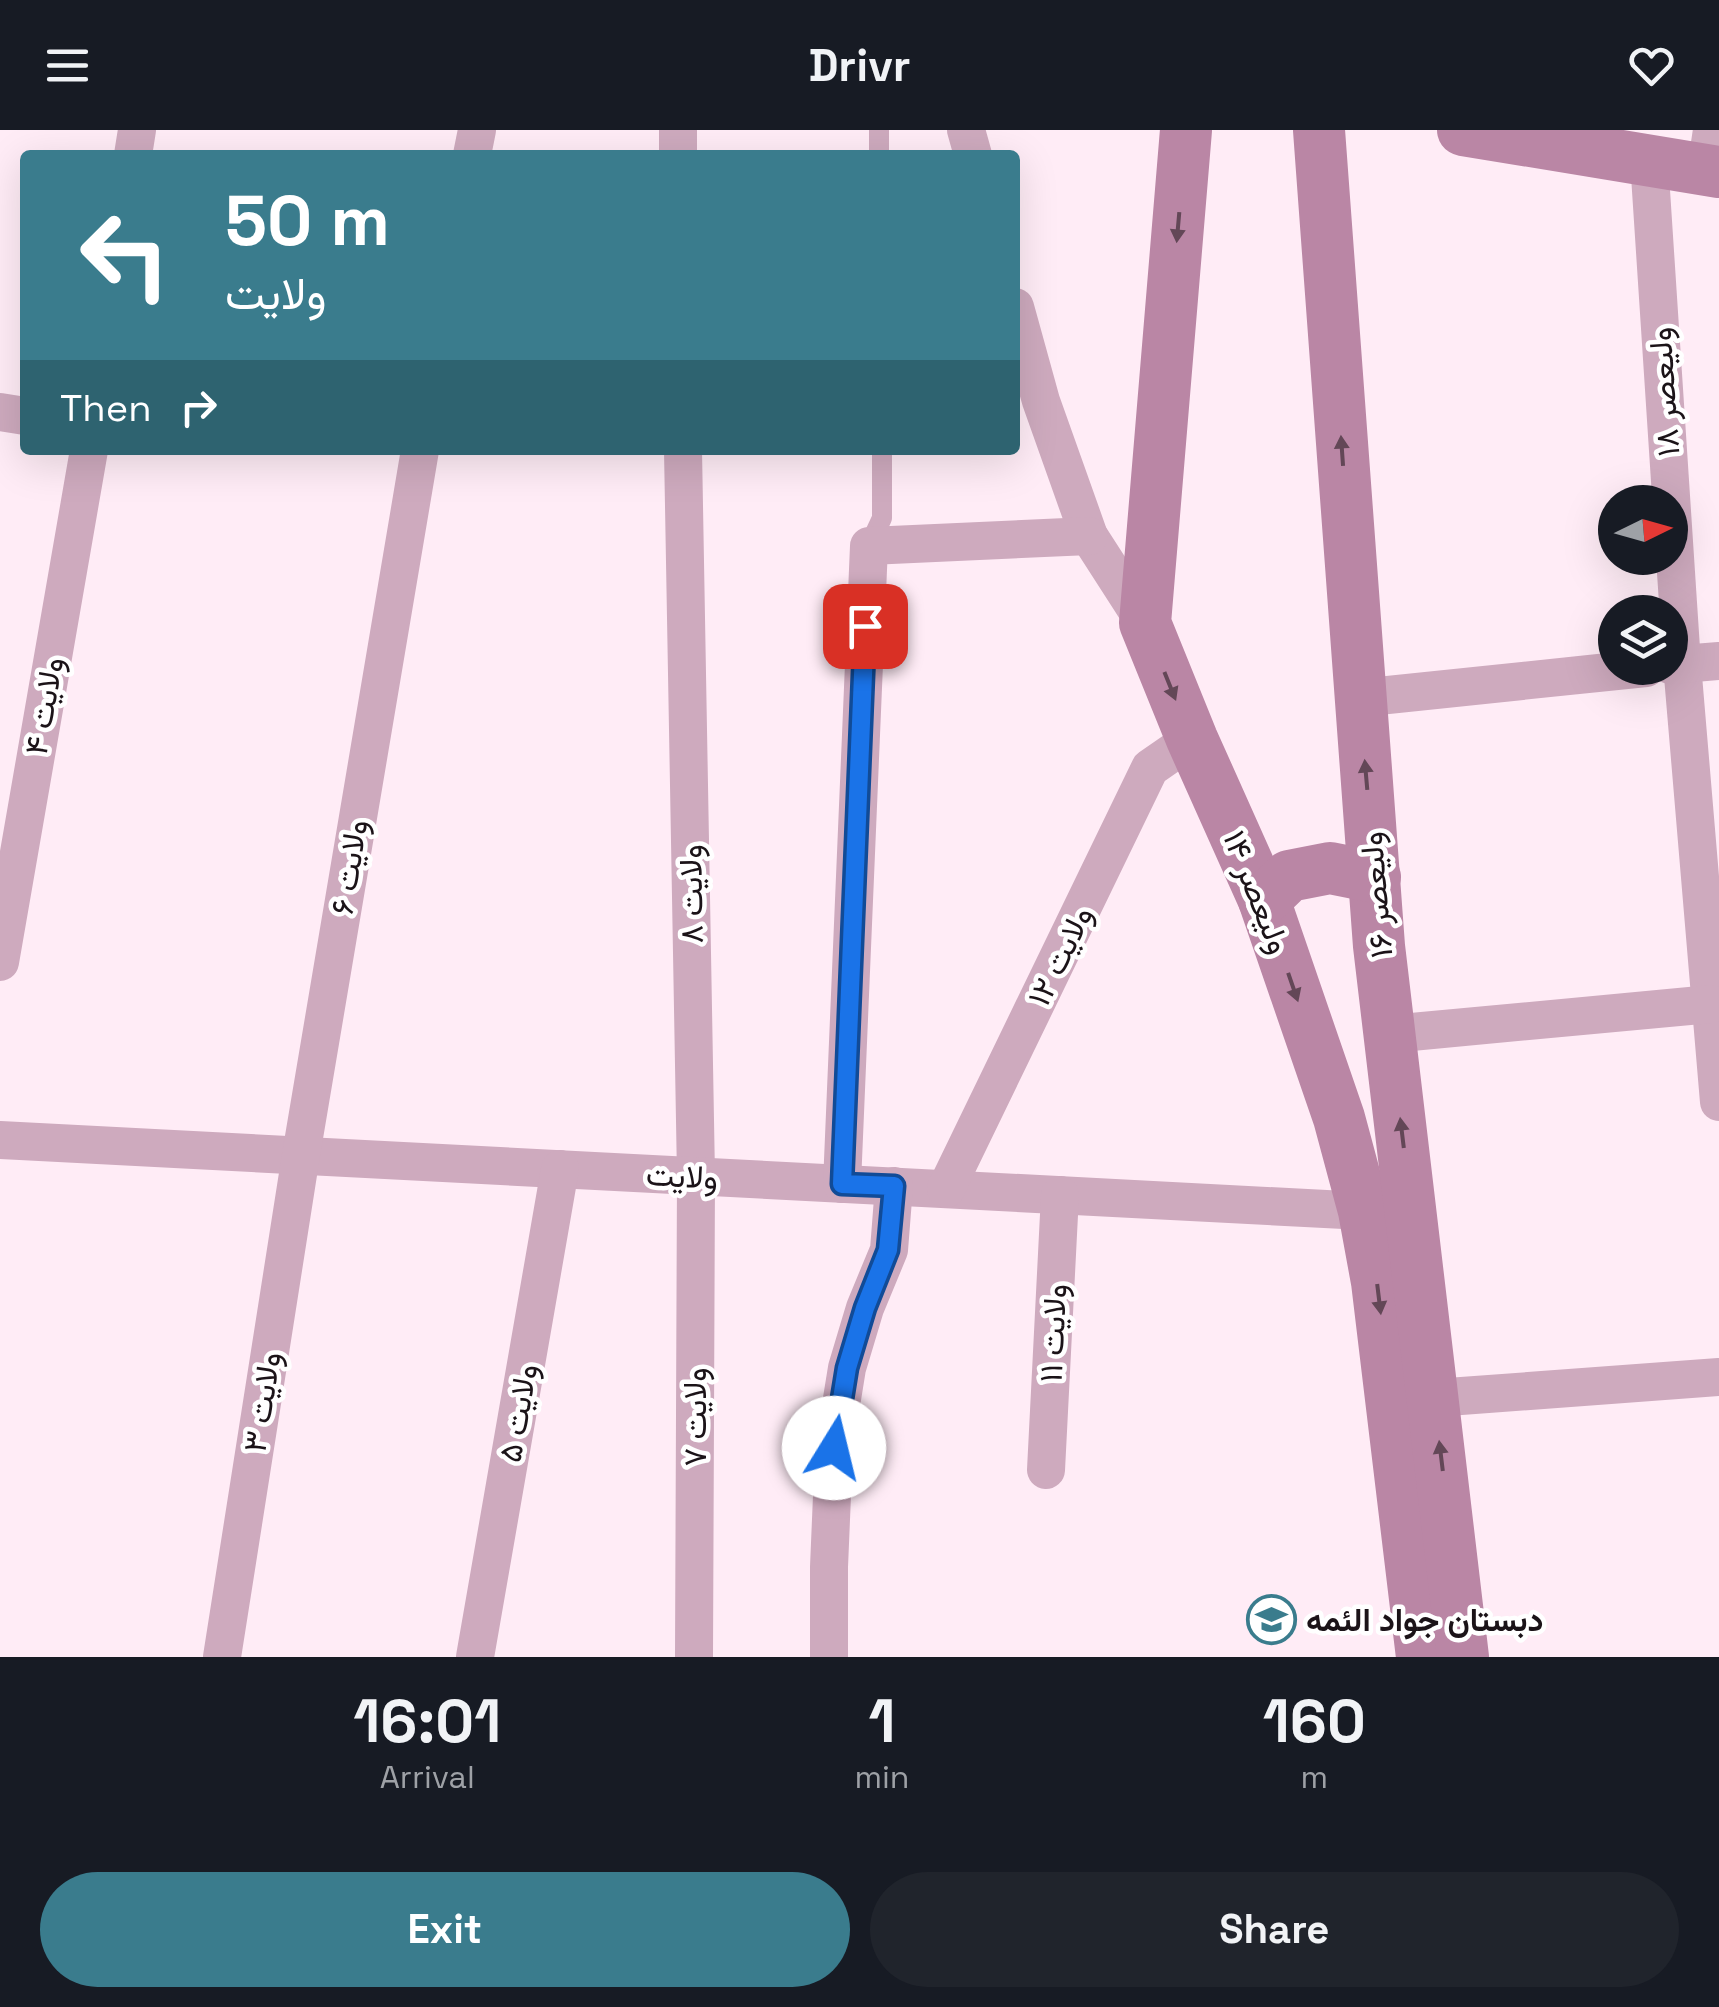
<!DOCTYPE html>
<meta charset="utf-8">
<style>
body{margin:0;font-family:"Space Grotesk",Vazirmatn,sans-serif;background:#20242c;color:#f1f3f6;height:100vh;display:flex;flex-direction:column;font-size:38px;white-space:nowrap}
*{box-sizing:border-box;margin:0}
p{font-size:32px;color:#9ea1a6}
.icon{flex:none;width:55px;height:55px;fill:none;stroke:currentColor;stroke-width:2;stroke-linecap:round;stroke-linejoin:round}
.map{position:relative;height:1527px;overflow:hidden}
.panel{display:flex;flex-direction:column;background:#171b24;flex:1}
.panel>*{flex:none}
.hud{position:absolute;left:20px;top:20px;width:1000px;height:305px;border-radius:10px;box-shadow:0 10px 40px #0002;background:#3a7c8d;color:#fff;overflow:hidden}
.needle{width:65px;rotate:85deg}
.fabs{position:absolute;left:1598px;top:355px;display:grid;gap:20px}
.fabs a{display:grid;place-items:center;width:90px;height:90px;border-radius:50%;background:#171b24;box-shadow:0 10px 40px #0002;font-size:50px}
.pin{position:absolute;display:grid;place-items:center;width:85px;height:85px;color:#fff;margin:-42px;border-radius:20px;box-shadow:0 5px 15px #0006}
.me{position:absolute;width:110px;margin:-55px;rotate:9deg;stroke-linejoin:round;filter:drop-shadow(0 0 8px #0008)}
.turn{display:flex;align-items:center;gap:35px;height:210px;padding:0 40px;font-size:45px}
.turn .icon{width:130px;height:130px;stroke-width:2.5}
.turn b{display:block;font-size:70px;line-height:85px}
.then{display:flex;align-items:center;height:95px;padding:0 40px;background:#0003;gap:20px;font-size:38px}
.eta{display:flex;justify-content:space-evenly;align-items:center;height:170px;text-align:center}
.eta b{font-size:60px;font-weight:800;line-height:70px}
.primary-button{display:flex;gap:20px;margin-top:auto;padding:20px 40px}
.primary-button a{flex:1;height:115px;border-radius:60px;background:#3a7c8d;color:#fff;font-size:40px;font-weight:800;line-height:115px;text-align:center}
.primary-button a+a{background:#20242c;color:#f1f3f6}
header{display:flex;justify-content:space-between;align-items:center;height:130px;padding:0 40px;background:#171b24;font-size:45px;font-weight:800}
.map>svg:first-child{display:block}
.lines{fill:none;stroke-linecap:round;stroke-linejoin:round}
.lane{stroke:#ceaabe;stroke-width:20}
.street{stroke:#ceaabe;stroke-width:38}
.secondary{stroke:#ba86a5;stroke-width:52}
.oneway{fill:#634757}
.route-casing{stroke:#114b97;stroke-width:25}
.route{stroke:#1a73e8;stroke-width:18}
.labels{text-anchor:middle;stroke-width:9;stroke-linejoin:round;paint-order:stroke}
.street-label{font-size:32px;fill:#1b1318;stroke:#fff}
.poi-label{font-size:32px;font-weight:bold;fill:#1b1318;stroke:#fff;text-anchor:start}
</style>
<header><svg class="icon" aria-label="menu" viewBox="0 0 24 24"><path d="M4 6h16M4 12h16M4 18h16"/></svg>Drivr<svg class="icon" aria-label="heart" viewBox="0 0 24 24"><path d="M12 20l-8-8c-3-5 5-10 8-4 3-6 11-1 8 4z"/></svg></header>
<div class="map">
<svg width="1719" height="1527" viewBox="0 0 1719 1527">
<rect width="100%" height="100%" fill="#ffecf6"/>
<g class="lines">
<g class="lane">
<polyline points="879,0 879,25"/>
<polyline points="869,416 882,388 882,320"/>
</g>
<g class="street">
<polyline points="678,0 678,25"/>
<polyline points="966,0 973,25"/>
<polyline points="133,25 137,0"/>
<polyline points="472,25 477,0"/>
<polyline points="1649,30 1682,534 1719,972"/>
<polyline points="1706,40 1712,0"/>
<polyline points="1015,177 1041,271 1089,406 1145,493"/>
<polyline points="0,282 25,286"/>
<polyline points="683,320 696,1046 694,1527"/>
<polyline points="1670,535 1719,531"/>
<polyline points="1359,568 1646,538"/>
<polyline points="0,832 89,320"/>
<polyline points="1390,904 1711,874"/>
<polyline points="0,1010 1364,1081"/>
<polyline points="842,1054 869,416 1089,406"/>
<polyline points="946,1059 1150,638 1192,609"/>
<polyline points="1434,1268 1719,1247"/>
<polyline points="1046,1340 1060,1065"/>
<polyline points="222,1527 301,1025 420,320"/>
<polyline points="475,1527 560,1039"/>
<polyline points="829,1527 829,1437 834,1318 847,1238 865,1178 889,1120 894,1056"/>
</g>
<g class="secondary">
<polyline points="1186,0 1145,493 1192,609 1264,770 1339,988 1364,1081 1377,1152 1422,1527"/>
<polyline points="1319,0 1379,816 1463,1527"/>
<polyline points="1463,0 1719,42"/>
<polyline points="1264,770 1289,746 1330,738 1375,747"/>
</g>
</g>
<defs><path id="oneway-solid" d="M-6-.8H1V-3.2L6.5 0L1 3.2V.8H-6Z" transform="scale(2.5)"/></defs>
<g class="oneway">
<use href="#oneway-solid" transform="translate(1178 97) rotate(95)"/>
<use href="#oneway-solid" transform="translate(1342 321) rotate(-94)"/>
<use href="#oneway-solid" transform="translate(1170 556) rotate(68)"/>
<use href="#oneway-solid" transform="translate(1366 645) rotate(-95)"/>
<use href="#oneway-solid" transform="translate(1293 857) rotate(71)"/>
<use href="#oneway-solid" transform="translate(1402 1003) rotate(-97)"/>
<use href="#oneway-solid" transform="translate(1379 1169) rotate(83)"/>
<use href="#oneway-solid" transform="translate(1441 1326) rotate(-97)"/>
</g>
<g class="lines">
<defs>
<polyline id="route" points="834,1318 847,1238 865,1178 888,1120 894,1056 842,1054 865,496"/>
</defs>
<use href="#route" class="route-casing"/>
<use href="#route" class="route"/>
</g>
<defs>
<symbol id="school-ring" viewBox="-11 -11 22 22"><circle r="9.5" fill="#fff" stroke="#3a7c8d" stroke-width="1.5"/><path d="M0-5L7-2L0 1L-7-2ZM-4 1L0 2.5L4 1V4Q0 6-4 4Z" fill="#3a7c8d"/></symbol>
</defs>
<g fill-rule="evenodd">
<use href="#school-ring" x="1244" y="1462" width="55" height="55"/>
</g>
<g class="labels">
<g class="street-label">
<text transform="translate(1664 262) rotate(-94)" y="11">ولیعصر ۱۸</text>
<text transform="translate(44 576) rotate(-80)" y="11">ولایت ۴</text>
<text transform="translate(349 737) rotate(-81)" y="11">ولایت ۶</text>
<text transform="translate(1257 762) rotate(68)" y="11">ولیعصر ۱۴</text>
<text transform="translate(691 764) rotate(-91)" y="11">ولایت ۸</text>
<text transform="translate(1376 765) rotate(-95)" y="11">ولیعصر ۱۶</text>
<text transform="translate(1060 826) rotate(-64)" y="11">ولایت ۱۲</text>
<text transform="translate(682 1046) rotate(3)" y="11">ولایت</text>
<text transform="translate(1053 1203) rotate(-87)" y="11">ولایت ۱۱</text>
<text transform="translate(262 1272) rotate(-81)" y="11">ولایت ۳</text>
<text transform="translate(518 1283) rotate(-80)" y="11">ولایت ۵</text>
<text transform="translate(695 1287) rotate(-90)" y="11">ولایت ۷</text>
</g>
<g class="poi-label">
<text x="1306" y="1501">دبستان جواد الئمه</text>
</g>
</g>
</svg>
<div class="fabs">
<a><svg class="needle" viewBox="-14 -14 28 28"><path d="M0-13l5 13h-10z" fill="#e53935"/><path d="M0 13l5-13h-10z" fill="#9ea1a6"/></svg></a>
<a><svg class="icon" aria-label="layers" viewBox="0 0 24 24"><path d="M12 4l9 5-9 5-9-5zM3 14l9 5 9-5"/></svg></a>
</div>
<div class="pin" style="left:865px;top:496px;background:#d93025"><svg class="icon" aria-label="arrive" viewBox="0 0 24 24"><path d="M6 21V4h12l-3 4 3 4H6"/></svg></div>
<svg class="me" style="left:834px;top:1318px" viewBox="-20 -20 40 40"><circle r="19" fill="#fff"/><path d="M0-13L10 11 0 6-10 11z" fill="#1a73e8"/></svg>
<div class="hud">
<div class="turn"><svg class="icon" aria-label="left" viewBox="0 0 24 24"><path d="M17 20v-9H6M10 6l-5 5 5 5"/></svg><div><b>50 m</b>ولایت</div></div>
<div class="then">Then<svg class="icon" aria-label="right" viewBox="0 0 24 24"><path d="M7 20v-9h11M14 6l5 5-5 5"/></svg></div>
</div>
</div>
<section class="panel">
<div class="eta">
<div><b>16:01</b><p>Arrival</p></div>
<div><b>1</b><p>min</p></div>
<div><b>160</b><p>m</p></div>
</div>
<div class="primary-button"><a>Exit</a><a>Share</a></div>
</section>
